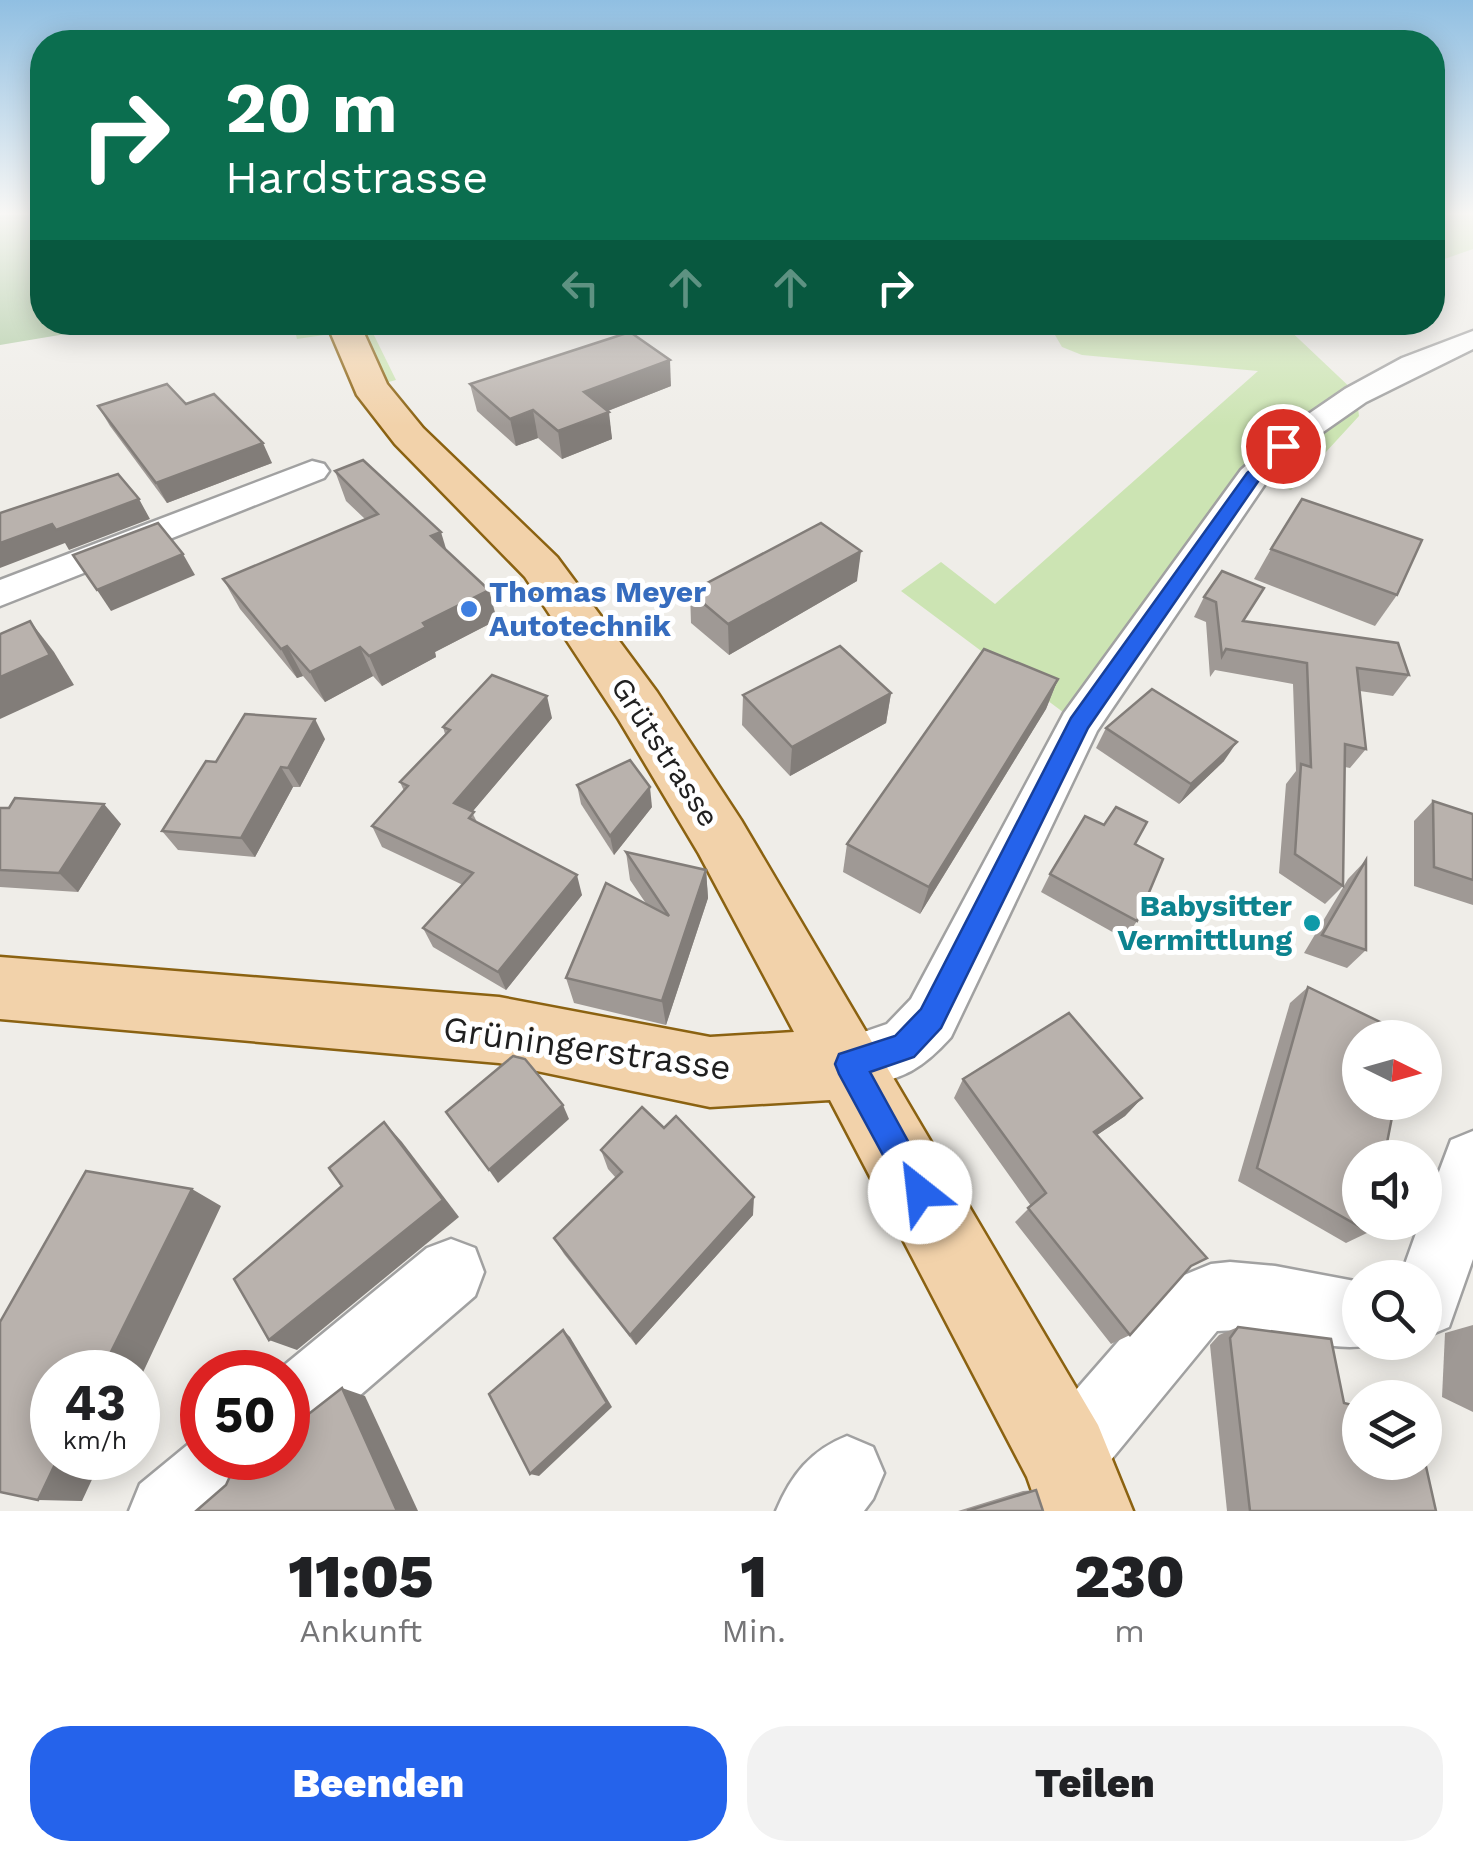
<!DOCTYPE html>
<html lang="de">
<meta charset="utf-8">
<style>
body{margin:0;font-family:"Work Sans",sans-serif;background:#f2f2f2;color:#202124;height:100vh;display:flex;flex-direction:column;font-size:38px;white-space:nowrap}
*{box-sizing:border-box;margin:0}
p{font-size:32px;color:#757577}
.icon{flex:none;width:55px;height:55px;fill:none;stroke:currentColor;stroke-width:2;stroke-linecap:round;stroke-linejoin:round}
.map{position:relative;height:1511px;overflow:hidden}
.panel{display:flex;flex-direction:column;background:#fff;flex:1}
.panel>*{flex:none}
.hud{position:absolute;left:30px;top:30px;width:1415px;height:305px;border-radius:40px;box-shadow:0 5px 25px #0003;background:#0b6e4f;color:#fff;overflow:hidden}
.needle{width:65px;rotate:95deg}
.controls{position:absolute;left:1342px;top:1020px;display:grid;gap:20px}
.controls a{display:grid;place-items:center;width:100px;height:100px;border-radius:50%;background:#fff;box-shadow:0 5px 25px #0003;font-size:50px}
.speed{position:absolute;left:30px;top:1350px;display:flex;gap:20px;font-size:50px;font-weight:700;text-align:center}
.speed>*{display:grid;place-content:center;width:130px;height:130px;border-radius:50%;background:#fff;box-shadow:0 5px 25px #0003;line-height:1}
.speed small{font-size:25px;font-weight:400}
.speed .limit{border:15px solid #d22;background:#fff;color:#111}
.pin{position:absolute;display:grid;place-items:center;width:85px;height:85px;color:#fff;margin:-42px;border:5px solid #fff;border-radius:50%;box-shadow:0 2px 10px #0007}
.me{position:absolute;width:110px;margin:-55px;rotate:331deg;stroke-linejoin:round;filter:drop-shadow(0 0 8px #0008)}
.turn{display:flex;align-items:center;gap:35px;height:210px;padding:0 30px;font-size:45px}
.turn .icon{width:130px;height:130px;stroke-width:2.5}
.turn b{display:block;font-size:70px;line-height:85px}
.lanes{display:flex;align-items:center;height:95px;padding:0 30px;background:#0003;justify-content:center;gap:50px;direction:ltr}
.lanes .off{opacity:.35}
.eta{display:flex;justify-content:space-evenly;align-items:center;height:170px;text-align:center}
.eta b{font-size:60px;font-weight:800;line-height:70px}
.cta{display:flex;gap:20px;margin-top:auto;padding:20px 30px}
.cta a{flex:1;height:115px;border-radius:40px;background:#2563eb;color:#fff;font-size:40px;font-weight:800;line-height:115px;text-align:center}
.cta a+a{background:#f2f2f2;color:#202124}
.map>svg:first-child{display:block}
.grass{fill:#cce4b3}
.forest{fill:#adcaa1}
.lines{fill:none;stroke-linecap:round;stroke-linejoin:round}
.minor-casing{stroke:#a1a1a1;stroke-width:5}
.major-casing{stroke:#8b6211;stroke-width:5}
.minor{fill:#fff;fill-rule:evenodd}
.major{fill:#f2d2aa;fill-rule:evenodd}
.wall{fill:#9f9995}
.shaded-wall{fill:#827d79}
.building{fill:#b9b2ad;stroke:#827d79;stroke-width:2.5}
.route{fill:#2563eb;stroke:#184099;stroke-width:2.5}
.shop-dot{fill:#3f7fe0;stroke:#fff;stroke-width:4}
.culture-dot{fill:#0f9aa8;stroke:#fff;stroke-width:4}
.labels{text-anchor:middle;stroke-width:10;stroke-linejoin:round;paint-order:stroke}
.shop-label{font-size:30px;font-weight:bold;fill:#366cbe;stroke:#fff;text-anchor:start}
.street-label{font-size:30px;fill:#202020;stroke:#fff}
.culture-label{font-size:30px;font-weight:bold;fill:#0d838f;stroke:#fff;text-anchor:end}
.near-street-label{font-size:35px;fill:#202020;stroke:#fff}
</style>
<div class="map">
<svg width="1473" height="1511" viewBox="0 0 1473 1511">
<rect width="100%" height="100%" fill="#efede8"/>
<g class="grass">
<polygon points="1432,215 1473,215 1473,249 1433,263"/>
<polygon points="293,323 368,323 396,380 370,387 344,332 297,339"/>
<polygon points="1048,323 1282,323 1356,393 1359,416 1291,490 1253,477 1079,724 901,591 941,562 995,604 1258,371 1082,355 1062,347"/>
</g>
<polygon class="forest" points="0,215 42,215 42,322 131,323 0,345"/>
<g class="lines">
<defs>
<g id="minor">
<path d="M1473,331V349L1366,402L1313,439L1265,484L1097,731L951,1037C915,1077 899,1077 849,1092L829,1084L820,1064L829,1044L887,1024L911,999L1064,713L1241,470L1291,426L1345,389L1402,358Z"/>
<polygon points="312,461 324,464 329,471 324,478 0,606 0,580"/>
<polygon points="1473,1131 1473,1259 1449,1327 1425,1337 1425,1278 1400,1278 1420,1222 1425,1222 1425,1209 1451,1140"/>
<polygon points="451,1239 475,1248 484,1272 475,1296 314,1435 288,1445 288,1372 276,1372 427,1248"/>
<path d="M1230,1262L1275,1266L1360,1282V1342H1378C1339,1359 1267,1326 1217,1331L1092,1483L1066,1494L1040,1483L1029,1457L1040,1431L1172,1280L1211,1264Z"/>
<polygon points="202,1433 202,1458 267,1458 256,1484 225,1511 129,1511 140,1484"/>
<path d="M847,1436L873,1447L884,1473L873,1499L864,1511H776C791,1475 811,1450 847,1436Z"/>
</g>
<polygon id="major" points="326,322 359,322 387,384 423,428 557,557 657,692 741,820 1098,1425 1133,1511 1039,1511 1027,1477 830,1100 710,1107 499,1063 0,1019 0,957 499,997 710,1037 794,1032 699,854 619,720 525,577 395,444 357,395"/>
</defs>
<use href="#minor" class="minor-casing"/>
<use href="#major" class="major-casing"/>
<use href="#minor" class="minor"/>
<use href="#major" class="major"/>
</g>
<g class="wall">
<polygon points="470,384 671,386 608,411 612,439 562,459 538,438 516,446 477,411"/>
<polygon points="186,404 272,463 167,503 110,426 98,406"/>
<polygon points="335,471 447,551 497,620 435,652 436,657 382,686 373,676 325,702 303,676 297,678 240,609 223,579 365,519 346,501"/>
<polygon points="1271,549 1397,595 1375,626 1254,579"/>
<polygon points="1222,571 1244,621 1409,675 1393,696 1360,691 1366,749 1350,768 1345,767 1343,886 1325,904 1279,873 1286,784 1296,771 1293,684 1215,670 1210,677 1206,622 1194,617 1204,597"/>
<polygon points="857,581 729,655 691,623 690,592"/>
<polygon points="1058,679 1046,709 920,914 843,872 847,844"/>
<polygon points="891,693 886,723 790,776 742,725 743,695"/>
<polygon points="552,718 472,812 477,822 582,895 506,990 433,947 423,928 463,885 382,847 372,826 404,791 400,782 445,734 443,727"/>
<polygon points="1106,728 1224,761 1179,804 1096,748"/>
<polygon points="325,739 300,787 293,787 255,857 178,850 162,831 216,762"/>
<polygon points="577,785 652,807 614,855 581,804"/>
<polygon points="1433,801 1473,814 1473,905 1414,886 1414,821"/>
<polygon points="0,808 121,824 78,892 0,887"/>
<polygon points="1135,844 1137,921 1125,939 1041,892 1050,874"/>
<polygon points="626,852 706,870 708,898 666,1025 574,1003 566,978 647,905 630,880"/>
<polygon points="1366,860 1366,950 1347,968 1304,953 1348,879"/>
<polygon points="1308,987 1369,1232 1346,1243 1238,1181 1290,1003"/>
<polygon points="963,1079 1142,1098 1125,1116 1097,1135 1188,1269 1130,1335 1111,1344 1015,1222 1031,1206 954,1098"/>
<polygon points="601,1150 753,1215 636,1345 564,1254 554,1238 616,1178 608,1169"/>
<polygon points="1473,1325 1473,1412 1442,1397 1445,1333"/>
<polygon points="1238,1327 1344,1403 1436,1511 1227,1511 1210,1345 1219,1335"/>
<polygon points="1036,1490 1043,1511 958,1511 1023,1491"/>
</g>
<g class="shaded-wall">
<polygon points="670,360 671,386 587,419 584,392"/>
<polygon points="533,410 538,438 516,446 510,419"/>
<polygon points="609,412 612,439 562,459 558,431"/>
<polygon points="263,443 272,463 167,503 156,483"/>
<polygon points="139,499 150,519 69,550 65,543 0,568 0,543 52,524"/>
<polygon points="441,532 450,562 431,536"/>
<polygon points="861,551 857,581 729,655 728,624"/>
<polygon points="183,554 195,575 111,611 97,590"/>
<polygon points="489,590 497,620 435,652 436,657 382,686 369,656 423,623"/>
<polygon points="30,621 54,652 74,685 0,719 0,677"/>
<polygon points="287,646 303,676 297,678 281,649"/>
<polygon points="360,647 373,676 325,702 310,672"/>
<polygon points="1058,679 1046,709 920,914 929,887"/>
<polygon points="891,693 886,723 790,776 792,747"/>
<polygon points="547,696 552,718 462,824 454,803"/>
<polygon points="315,719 325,739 300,787 288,768"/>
<polygon points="1237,742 1224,761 1179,804 1191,784"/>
<polygon points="281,767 293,787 255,857 241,838"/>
<polygon points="650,787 652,807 614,855 610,836"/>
<polygon points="104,804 121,824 78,892 59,873"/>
<polygon points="706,870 708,898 666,1025 662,1001"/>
<polygon points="577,875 582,895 506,990 498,972"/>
<polygon points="1142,1098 1125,1116 1078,1148 1094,1132"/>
<polygon points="563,1105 569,1119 498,1183 489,1170"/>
<polygon points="384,1122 402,1142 459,1217 297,1350 269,1340"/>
<polygon points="192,1189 221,1206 138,1383 138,1372 101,1372"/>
<polygon points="754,1197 753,1215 636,1345 630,1335"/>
<polygon points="563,1330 570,1337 612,1407 539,1476 530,1474"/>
<polygon points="342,1388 365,1396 418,1511 397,1511"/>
<polygon points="58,1458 102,1458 82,1501 38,1500"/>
</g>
<g class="building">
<polygon points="630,332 670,360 584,392 609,412 558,431 533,410 510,419 470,384"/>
<polygon points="167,384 186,404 214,394 263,443 156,483 98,406"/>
<polygon points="363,460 441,532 431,536 489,590 423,623 426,627 369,656 360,647 310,672 287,646 281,649 223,579 378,514 335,471"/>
<polygon points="118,474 139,499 56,530 52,524 0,543 0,513"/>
<polygon points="1302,499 1422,540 1397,595 1271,549"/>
<polygon points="158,523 183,554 97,590 73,555"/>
<polygon points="821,523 861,551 728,624 690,592"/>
<polygon points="1222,571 1264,588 1243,621 1398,643 1409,675 1357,668 1366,749 1345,744 1343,886 1295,854 1301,764 1311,767 1307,663 1226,649 1222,656 1216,602 1204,597"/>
<polygon points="30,621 50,655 0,677 0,634"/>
<polygon points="840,646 891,693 792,747 743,695"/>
<polygon points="984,649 1058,679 929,887 847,844"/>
<polygon points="492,675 547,696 454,803 474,812 469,818 577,875 498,972 423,928 473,873 372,826 408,786 400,782 450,730 443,727"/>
<polygon points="1152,689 1237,742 1191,784 1106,728"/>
<polygon points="245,714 315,719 288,768 281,767 241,838 162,831 206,761 216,762"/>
<polygon points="630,760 650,787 610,836 577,785"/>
<polygon points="15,798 104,804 59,873 0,870 0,808 9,808"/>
<polygon points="1433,801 1473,814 1473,880 1434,867"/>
<polygon points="1116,807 1147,822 1135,844 1163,859 1137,921 1050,874 1085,816 1104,825"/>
<polygon points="626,852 706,870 662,1001 566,978 606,883 669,916"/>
<polygon points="1366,860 1366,950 1322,935"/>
<polygon points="1308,987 1409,1036 1408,1038 1360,1038 1360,1102 1395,1102 1384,1158 1360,1158 1360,1222 1371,1222 1369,1232 1257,1168"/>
<polygon points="1069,1013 1142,1098 1094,1132 1207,1258 1191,1266 1130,1335 1028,1208 1046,1193 963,1079"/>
<polygon points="513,1056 525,1059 563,1105 489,1170 446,1112"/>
<polygon points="642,1107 664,1128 676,1116 754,1197 630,1335 554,1238 622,1172 601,1150"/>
<polygon points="384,1122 443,1200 269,1340 234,1279 342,1186 329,1168"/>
<polygon points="86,1171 192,1189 101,1372 52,1372 52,1458 58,1458 38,1500 0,1492 0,1322"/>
<polygon points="1238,1327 1331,1339 1344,1403 1360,1407 1360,1462 1425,1462 1436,1511 1250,1511 1230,1338"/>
<polygon points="563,1330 607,1403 530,1474 489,1394"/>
<polygon points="342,1388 397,1511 196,1511 226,1485 231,1474 253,1458 288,1458 288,1430"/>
<polygon points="1036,1490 1043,1511 967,1511"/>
</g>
<linearGradient id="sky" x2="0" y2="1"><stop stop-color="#90bfe2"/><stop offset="0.5" stop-color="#f8f7f5"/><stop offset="1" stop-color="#f8f7f5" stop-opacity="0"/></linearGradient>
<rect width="1473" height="426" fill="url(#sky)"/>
<polygon class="route" points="1283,441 1291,446 1259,480 1088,728 941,1028 914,1057 870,1072 936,1192 932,1203 920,1208 909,1203 839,1074 835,1064 839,1054 895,1036 921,1009 1071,718 1247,473"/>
<circle class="shop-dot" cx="469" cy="609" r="10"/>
<circle class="culture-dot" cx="1312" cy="923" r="10"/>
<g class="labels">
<g class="shop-label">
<text x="489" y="602">Thomas Meyer<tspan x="489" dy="34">Autotechnik</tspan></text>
</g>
<g class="street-label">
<text transform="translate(665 752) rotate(57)" y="10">Grütstrasse</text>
</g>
<g class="culture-label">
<text x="1292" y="916">Babysitter<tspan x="1292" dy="34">Vermittlung</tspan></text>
</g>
<g class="near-street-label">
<text transform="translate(587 1048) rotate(8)" y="12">Grüningerstrasse</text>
</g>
</g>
</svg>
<div class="controls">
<a><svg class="needle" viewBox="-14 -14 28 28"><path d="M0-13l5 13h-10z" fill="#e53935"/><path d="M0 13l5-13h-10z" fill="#757577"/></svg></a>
<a><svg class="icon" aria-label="sound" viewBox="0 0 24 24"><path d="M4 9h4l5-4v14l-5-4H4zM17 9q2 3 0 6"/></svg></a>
<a><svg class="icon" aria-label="search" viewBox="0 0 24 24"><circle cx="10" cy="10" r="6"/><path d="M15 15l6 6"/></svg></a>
<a><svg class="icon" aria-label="layers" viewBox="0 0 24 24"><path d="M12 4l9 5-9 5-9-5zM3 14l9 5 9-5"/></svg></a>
</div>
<div class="speed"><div>43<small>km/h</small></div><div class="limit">50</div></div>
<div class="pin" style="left:1283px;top:446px;background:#d93025"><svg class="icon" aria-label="arrive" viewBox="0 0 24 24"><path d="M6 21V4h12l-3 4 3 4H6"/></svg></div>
<svg class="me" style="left:920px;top:1192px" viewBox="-20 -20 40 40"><circle r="19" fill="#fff"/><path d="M0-13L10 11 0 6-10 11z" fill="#2563eb"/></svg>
<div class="hud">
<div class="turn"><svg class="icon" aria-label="right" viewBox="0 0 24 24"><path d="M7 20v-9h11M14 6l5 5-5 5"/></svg><div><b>20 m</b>Hardstrasse</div></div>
<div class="lanes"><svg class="icon off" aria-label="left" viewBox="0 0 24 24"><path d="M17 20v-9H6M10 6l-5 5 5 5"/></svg><svg class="icon off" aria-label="ahead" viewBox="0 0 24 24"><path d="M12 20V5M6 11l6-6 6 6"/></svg><svg class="icon off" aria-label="ahead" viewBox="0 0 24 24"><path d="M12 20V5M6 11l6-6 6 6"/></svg><svg class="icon" aria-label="right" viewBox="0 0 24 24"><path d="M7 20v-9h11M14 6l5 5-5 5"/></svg></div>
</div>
</div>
<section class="panel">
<div class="eta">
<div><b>11:05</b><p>Ankunft</p></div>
<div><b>1</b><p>Min.</p></div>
<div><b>230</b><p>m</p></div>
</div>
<div class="cta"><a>Beenden</a><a>Teilen</a></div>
</section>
